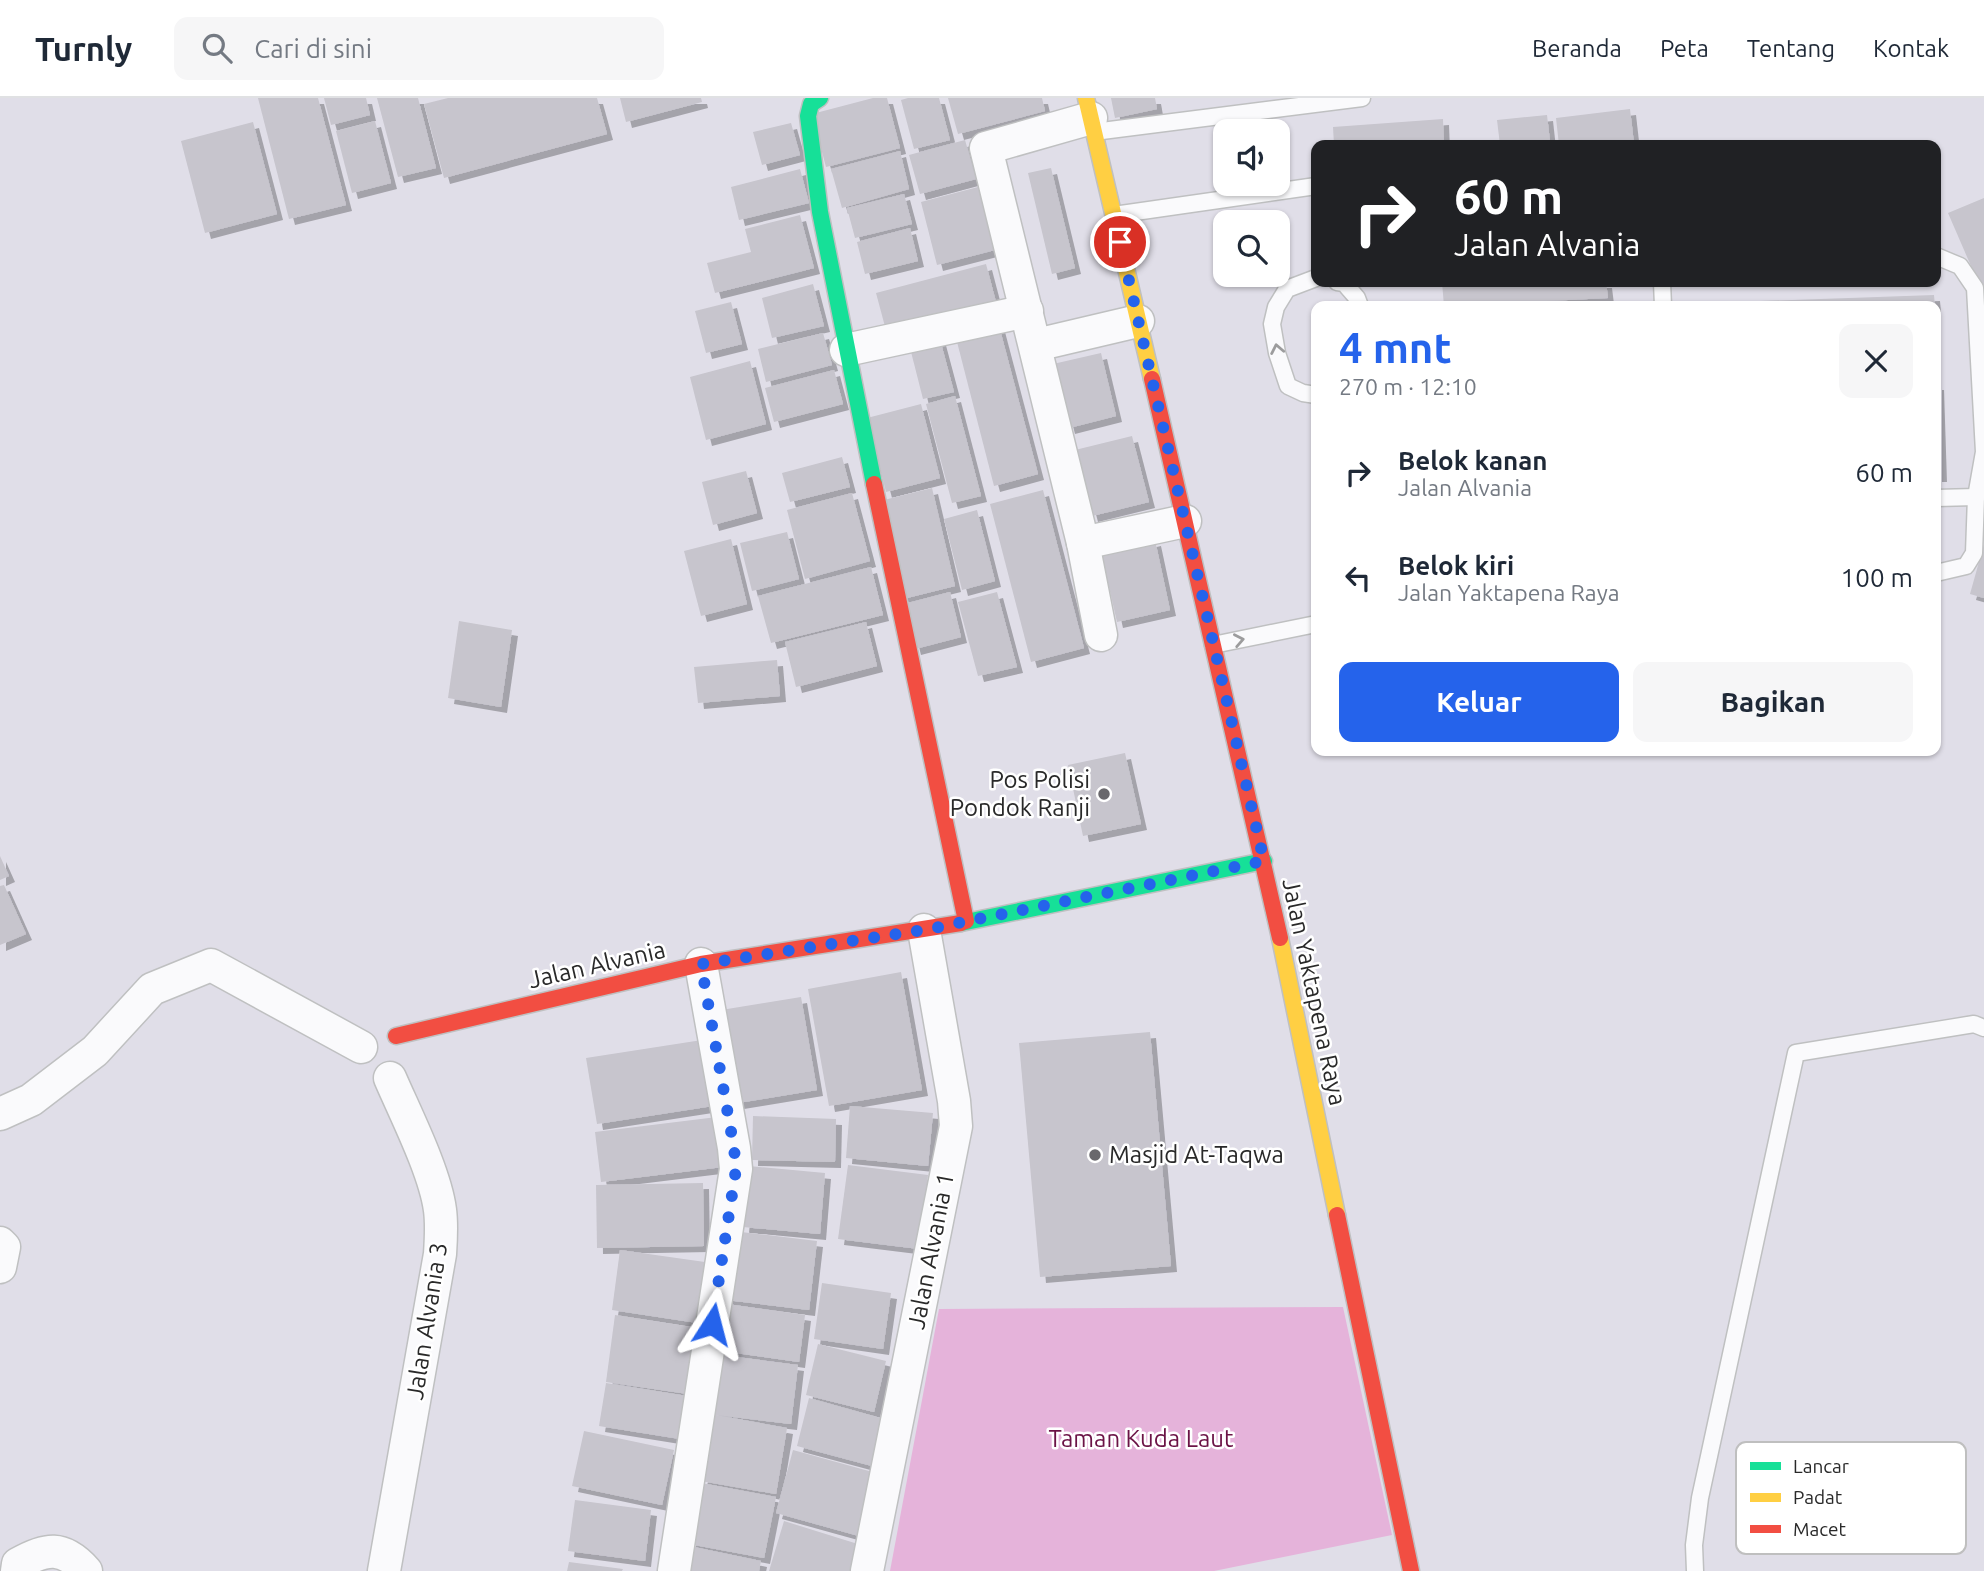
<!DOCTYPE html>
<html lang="id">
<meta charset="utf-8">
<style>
body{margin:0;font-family:Ubuntu,sans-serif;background:#f6f6f7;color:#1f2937;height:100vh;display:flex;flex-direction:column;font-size:26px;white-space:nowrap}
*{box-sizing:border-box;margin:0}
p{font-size:23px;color:#747a83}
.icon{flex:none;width:38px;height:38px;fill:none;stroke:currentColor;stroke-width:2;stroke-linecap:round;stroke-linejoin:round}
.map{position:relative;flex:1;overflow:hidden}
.drawer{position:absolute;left:1311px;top:203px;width:630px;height:455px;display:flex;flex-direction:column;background:#fff;border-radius:14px;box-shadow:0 2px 5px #0004}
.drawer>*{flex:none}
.banner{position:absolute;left:1311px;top:42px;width:630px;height:147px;border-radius:14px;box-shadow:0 2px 5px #0004;background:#202124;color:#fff;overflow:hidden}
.fabs{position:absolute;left:1213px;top:21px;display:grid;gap:14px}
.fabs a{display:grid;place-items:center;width:77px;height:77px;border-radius:14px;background:#fff;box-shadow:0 2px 5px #0004;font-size:35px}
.pin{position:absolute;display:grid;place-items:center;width:60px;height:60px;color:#fff;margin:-30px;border:4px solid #fff;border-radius:50%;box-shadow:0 2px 7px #0007}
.me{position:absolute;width:77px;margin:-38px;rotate:9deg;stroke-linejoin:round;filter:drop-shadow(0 0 5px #0008)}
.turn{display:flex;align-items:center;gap:24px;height:147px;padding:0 28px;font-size:32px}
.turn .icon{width:91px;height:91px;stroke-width:2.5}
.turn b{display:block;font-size:49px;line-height:60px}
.round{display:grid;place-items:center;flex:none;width:74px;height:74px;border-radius:14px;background:#f6f6f7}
.summary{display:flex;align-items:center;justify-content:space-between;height:119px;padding:0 28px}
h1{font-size:42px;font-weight:600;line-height:52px;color:#2563eb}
.button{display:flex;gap:14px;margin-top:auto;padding:14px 28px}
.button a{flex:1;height:80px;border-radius:14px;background:#2563eb;color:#fff;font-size:28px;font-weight:600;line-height:80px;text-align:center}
.button a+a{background:#f6f6f7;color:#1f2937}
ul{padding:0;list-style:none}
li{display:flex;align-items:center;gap:21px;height:105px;padding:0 28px}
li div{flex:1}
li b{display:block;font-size:26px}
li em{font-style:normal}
header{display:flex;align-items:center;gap:42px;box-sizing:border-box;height:98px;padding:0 35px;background:#fff;border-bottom:2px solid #e0e1e3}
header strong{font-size:33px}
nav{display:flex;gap:38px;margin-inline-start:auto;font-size:24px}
.search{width:490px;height:63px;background:#f6f6f7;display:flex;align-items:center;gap:18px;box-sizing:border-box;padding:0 24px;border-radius:14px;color:#747a83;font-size:26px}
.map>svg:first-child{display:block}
.green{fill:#e5b3da}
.building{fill:#c7c5cd;filter:url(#shadow)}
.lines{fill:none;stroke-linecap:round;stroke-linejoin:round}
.lane-casing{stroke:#bfc0c1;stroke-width:19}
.street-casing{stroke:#bfc0c1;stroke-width:35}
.fast-casing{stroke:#bfc0c1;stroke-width:19}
.slow-casing{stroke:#bfc0c1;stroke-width:19}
.jam-casing{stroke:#bfc0c1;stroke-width:19}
.lane{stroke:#fafafc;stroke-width:16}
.street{stroke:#fafafc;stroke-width:32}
.fast{stroke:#16e098;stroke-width:16}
.slow{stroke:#ffcf43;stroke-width:16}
.jam{stroke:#f24e42;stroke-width:16}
.oneway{stroke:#9c9c9d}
.route{stroke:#2563eb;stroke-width:12;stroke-dasharray:0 21.6}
.poi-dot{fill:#69686c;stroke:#fff;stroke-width:2.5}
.labels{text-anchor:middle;stroke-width:5;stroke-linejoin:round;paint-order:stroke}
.poi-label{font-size:24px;fill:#292929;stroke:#fff;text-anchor:end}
.street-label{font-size:24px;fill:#292929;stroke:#fff}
.park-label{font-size:24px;fill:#6b1346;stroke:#fff}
.key{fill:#fff;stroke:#bfbfbf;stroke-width:2}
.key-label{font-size:19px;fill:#292929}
</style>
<header>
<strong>Turnly</strong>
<div class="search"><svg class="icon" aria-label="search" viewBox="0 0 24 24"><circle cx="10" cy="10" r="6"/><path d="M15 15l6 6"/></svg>Cari di sini</div>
<nav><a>Beranda</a><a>Peta</a><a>Tentang</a><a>Kontak</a></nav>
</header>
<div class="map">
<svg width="1984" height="1473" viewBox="0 0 1984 1473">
<defs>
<filter id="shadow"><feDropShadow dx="6" dy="6" stdDeviation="0" flood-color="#0004"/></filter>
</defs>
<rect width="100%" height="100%" fill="#e0dee8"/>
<polygon class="green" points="1343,1209 1392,1437 1214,1473 890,1473 939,1211"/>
<g class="building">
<polygon points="258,0 318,0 346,107 289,121"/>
<polygon points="324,0 366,0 370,17 331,27"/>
<polygon points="377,0 418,0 436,70 398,79"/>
<polygon points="448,0 597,0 607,36 444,80 424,6"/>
<polygon points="620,0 701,0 702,4 626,24"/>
<polygon points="873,0 887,0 900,50 826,69 812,16"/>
<polygon points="908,0 939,0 950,42 914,51 901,2"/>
<polygon points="948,0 1042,0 1045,13 958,36"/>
<polygon points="1111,0 1155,0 1157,11 1115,20"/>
<polygon points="1630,11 1634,46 1559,47 1556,20"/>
<polygon points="1547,17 1550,44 1500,47 1497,22"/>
<polygon points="1443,21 1444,47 1334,47 1333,29"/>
<polygon points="375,23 391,85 352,95 336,33"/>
<polygon points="253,24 277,116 205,135 181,43"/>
<polygon points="791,25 800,57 762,67 753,34"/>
<polygon points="965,42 976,81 920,96 909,57"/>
<polygon points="900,53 909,91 842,110 831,71"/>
<polygon points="1051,70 1075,170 1052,176 1028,75"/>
<polygon points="800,71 809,105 739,122 731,89"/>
<polygon points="978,89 995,152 937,167 921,104"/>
<polygon points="904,96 912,126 855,140 847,110"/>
<polygon points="1984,100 1984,198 1948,115"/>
<polygon points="800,117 814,170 715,195 707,165 751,154 745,131"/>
<polygon points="910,130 918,163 865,176 857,144"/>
<polygon points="986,166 997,208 887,236 876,195"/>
<polygon points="1442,184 1606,184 1608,200 1444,208"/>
<polygon points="813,186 824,228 772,240 762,200"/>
<polygon points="1934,197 1935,208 1732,208 1732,204"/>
<polygon points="731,204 742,246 706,255 695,213"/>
<polygon points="999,228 1038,376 994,388 956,240"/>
<polygon points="938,234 954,294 923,301 908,242"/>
<polygon points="823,235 832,267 766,284 758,251"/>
<polygon points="1101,255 1116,318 1069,330 1053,266"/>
<polygon points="750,263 766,326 706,342 690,279"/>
<polygon points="834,272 843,306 774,324 765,290"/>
<polygon points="1936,286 1938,286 1941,378 1936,378"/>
<polygon points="955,298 981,398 952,405 926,306"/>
<polygon points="921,306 940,380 886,394 867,320"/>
<polygon points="1132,338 1149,404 1092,418 1075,352"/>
<polygon points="842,359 850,389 790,404 782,375"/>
<polygon points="746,373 757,415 713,427 702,384"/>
<polygon points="932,390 955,488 903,501 880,403"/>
<polygon points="1043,392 1084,550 1031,564 990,406"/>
<polygon points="852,395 870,463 805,481 787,412"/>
<polygon points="977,412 995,483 962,492 944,421"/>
<polygon points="787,434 799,481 752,493 740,445"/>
<polygon points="731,441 747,506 701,518 684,453"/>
<polygon points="1155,442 1170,512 1117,524 1101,454"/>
<polygon points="1984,446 1984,500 1970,496"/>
<polygon points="871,469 883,517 771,545 758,498"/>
<polygon points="950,494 961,539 915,551 904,506"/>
<polygon points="997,494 1017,569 978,578 958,504"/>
<polygon points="459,523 512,532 501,609 448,600"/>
<polygon points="866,524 877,568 796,589 785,544"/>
<polygon points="777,562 780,598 698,605 694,569"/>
<polygon points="1125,655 1141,726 1083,738 1068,667"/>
<polygon points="0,758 9,778 0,782"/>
<polygon points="4,787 26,836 0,847 0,788"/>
<polygon points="901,874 922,992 829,1008 808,891"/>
<polygon points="801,899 817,992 732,1006 715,913"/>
<polygon points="1150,934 1171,1168 1040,1179 1019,945"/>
<polygon points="702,942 713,1008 597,1026 586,960"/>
<polygon points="850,1008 933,1015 928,1068 846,1060"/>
<polygon points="753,1018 836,1021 835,1064 752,1062"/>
<polygon points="717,1019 723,1069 601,1084 595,1034"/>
<polygon points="848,1067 928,1077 919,1151 838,1141"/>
<polygon points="749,1068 825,1075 820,1136 743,1129"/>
<polygon points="703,1085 704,1148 597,1150 596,1087"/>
<polygon points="733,1133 817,1143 809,1212 726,1202"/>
<polygon points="620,1152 712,1165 704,1226 612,1212"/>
<polygon points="822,1185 891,1195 883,1251 814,1241"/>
<polygon points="727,1206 805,1217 799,1264 721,1253"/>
<polygon points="615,1217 698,1230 688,1296 606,1284"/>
<polygon points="818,1246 886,1263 874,1314 806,1297"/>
<polygon points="721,1257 798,1267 791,1326 716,1317 787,1330 776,1396 701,1383"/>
<polygon points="606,1285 687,1298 680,1341 599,1328"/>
<polygon points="809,1300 884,1321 872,1368 797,1348"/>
<polygon points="584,1333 674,1352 662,1407 572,1388"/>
<polygon points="793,1352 876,1375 859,1438 776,1415"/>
<polygon points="701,1385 776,1399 764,1460 689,1446"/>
<polygon points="575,1402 651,1412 645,1463 568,1453"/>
<polygon points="784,1423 861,1447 854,1473 769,1473"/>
<polygon points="689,1448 761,1463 759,1473 684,1473"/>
<polygon points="569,1464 623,1471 622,1473 567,1473"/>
</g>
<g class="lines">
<defs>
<g id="lane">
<polyline points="1094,34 1362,0"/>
<polyline points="1114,117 1316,88"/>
<polyline points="1936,158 1960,168 1975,190 1984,354 1976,399 1974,455 1966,468 1936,475"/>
<polyline points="1316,180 1287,191 1276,209 1272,226 1277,255 1288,288 1303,295 1316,297"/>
<polyline points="1337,184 1344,185 1357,200 1360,208"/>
<polyline points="1662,184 1663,208"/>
<polyline points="1936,400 1976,399"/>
<polyline points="1213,547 1316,526"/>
<polyline points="1695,1473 1694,1447 1700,1400 1796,955 1974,926 1984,930"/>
</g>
<g id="street">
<polyline points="1091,20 986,50 1083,445 1101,537"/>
<polyline points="1036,247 1138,223"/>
<polyline points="846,252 1027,213"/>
<polyline points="1083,445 1185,423"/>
<polyline points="0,1016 31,1002 95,953 152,891 211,867 361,949"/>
<polyline points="0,1145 4,1149 0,1169"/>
<path d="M17,1473L18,1466C46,1450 63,1447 86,1473"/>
<path d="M384,1473L440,1156C441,1141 442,1127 440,1112C435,1074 406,1017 390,980"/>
<polyline points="674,1473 736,1071 734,1050 701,866"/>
<polyline points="867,1473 956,1028 954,1003 924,832"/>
</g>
<g id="fast">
<polyline points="820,0 811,6 808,18 820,114 874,386"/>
<polyline points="961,825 1264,763"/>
</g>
<g id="slow">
<polyline points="1086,0 1152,281"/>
<polyline points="1280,840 1337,1117"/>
</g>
<g id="jam">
<polyline points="1152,281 1280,840"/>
<polyline points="874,386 966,823"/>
<polyline points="396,938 701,866 961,825"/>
<polyline points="1337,1117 1411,1473"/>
</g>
</defs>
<use href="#lane" class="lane-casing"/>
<use href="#street" class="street-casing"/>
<use href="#fast" class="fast-casing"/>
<use href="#slow" class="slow-casing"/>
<use href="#jam" class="jam-casing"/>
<use href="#lane" class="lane"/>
<use href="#street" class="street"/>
<use href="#fast" class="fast"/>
<use href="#slow" class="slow"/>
<use href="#jam" class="jam"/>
</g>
<defs><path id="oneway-chevron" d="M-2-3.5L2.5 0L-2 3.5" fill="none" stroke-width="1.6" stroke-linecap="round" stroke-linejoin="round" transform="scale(1.75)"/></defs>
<g class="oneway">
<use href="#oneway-chevron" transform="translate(1277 251) rotate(-101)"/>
<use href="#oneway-chevron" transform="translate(1239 542) rotate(-11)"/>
</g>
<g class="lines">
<polyline class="route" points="712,1226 736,1071 734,1050 701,866 924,832 1264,763 1120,144"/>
</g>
<g class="poi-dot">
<circle cx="1104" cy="696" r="7"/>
<circle cx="1095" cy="1057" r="7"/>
</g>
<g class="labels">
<g class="poi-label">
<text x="1090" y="690">Pos Polisi<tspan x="1090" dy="28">Pondok Ranji</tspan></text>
<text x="1109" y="1065" text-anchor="start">Masjid At-Taqwa</text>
</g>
<g class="street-label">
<text transform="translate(597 867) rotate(-13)" y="8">Jalan Alvania</text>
<text transform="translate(1314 894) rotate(78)" y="8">Jalan Yaktapena Raya</text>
<text transform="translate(931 1153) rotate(-79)" y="8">Jalan Alvania 1</text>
<text transform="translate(427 1223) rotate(-81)" y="8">Jalan Alvania 3</text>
</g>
<g class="park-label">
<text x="1141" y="1349">Taman Kuda Laut</text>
</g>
</g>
<rect x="1736" y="1344" width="230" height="112" rx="10" class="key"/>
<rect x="1750" y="1364" width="31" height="8" fill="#16e098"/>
<rect x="1750" y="1395" width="31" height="9" fill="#ffcf43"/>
<rect x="1750" y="1427" width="31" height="8" fill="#f24e42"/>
<g class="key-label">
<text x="1793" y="1375">Lancar</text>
<text x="1793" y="1406">Padat</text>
<text x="1793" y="1438">Macet</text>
</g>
</svg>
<div class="fabs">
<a><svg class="icon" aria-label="sound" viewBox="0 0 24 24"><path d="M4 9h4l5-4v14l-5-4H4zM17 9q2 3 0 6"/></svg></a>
<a><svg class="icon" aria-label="search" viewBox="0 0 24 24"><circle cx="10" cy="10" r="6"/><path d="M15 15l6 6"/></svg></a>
</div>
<div class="pin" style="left:1120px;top:144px;background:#d93025"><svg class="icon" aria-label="arrive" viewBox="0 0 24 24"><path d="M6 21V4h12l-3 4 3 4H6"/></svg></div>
<svg class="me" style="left:712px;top:1226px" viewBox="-20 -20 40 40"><path d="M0-17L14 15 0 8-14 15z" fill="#2563eb" stroke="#fff" stroke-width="4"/></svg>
<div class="banner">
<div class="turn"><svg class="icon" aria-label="right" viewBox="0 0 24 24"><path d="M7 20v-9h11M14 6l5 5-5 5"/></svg><div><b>60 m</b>Jalan Alvania</div></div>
</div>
<section class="drawer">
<div class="summary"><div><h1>4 mnt</h1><p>270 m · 12:10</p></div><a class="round"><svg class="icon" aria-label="close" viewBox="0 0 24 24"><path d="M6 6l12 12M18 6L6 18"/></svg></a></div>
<ul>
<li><svg class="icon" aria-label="right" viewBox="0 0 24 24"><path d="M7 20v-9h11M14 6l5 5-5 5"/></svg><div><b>Belok kanan</b><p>Jalan Alvania</p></div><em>60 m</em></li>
<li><svg class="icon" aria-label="left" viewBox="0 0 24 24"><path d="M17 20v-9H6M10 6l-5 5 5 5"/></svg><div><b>Belok kiri</b><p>Jalan Yaktapena Raya</p></div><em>100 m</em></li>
</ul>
<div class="button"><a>Keluar</a><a>Bagikan</a></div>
</section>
</div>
